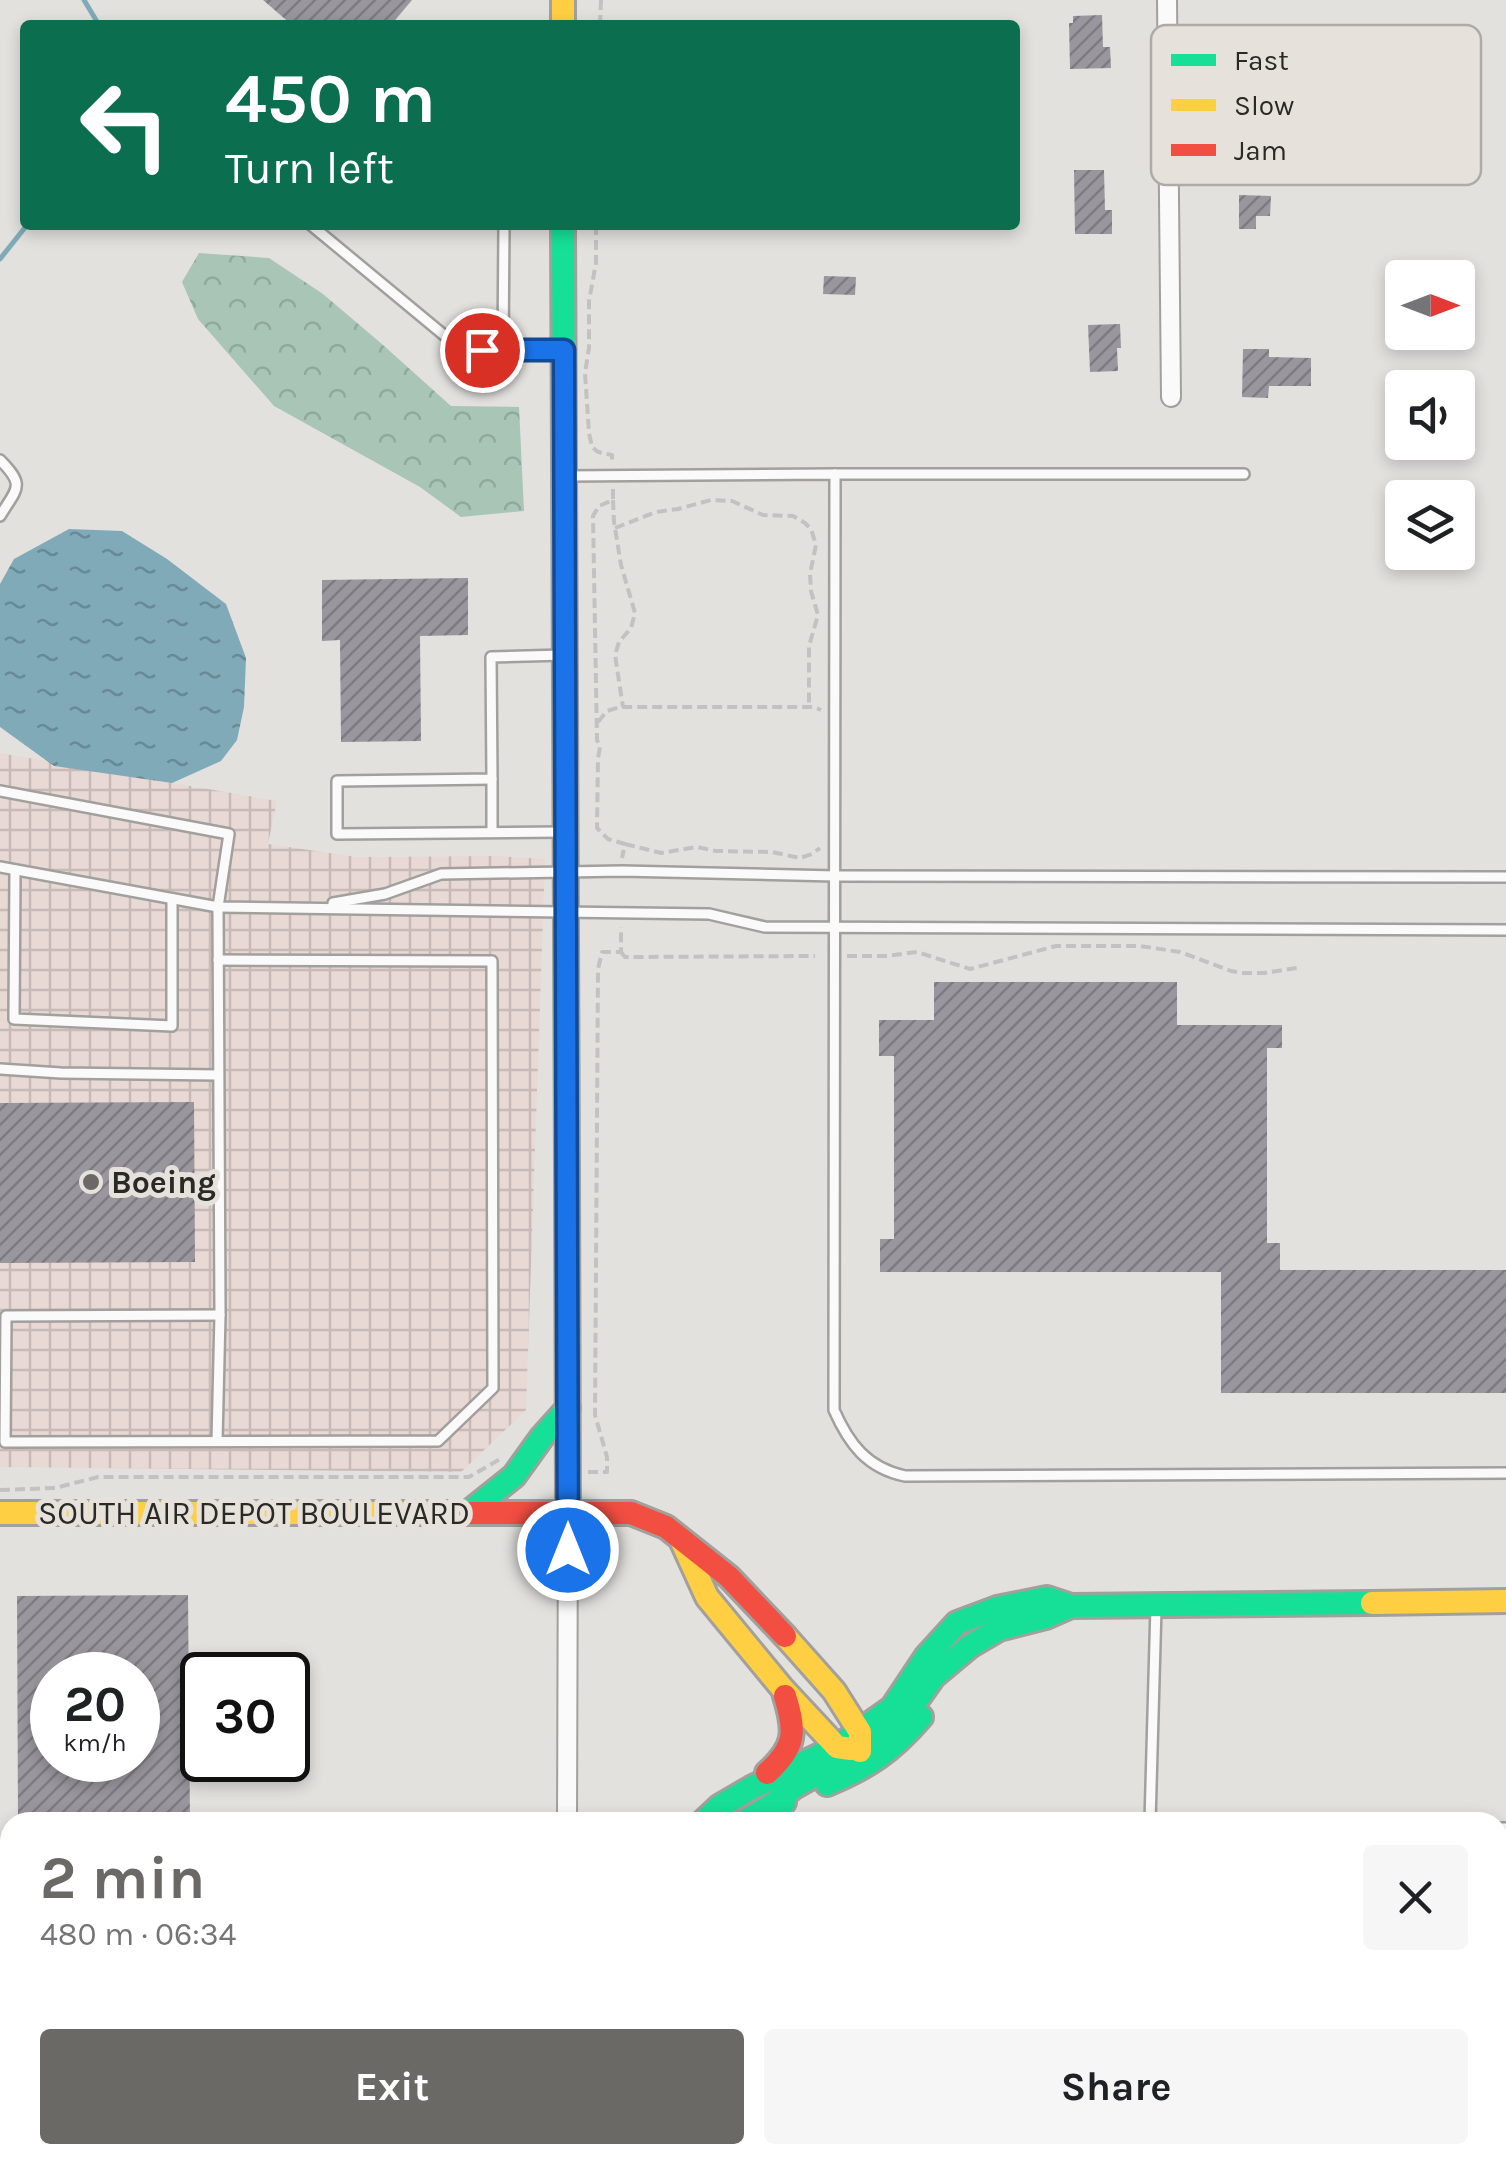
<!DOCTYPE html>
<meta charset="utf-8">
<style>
body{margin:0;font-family:Karla,sans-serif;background:#f6f6f6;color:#202124;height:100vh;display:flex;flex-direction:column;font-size:38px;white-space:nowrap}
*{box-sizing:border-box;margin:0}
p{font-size:32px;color:#757577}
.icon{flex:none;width:55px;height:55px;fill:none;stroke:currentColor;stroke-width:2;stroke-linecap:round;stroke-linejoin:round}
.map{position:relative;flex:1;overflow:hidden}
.panel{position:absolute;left:0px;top:1812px;width:1508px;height:352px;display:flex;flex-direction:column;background:#fff;border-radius:30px 30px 0 0;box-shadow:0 5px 15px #0003}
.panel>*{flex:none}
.top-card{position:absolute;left:20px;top:20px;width:1000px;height:210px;border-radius:10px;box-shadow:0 5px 15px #0003;background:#0b6e4f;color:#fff;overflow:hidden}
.needle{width:65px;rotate:90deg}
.fabs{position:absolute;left:1385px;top:260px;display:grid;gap:20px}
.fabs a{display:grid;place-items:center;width:90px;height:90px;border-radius:10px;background:#fff;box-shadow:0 5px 15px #0003;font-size:50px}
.speed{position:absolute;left:30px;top:1652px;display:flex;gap:20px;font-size:50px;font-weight:700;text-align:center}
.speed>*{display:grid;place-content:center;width:130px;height:130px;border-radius:50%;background:#fff;box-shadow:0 5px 15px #0003;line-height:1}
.speed small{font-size:25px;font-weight:400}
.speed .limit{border:5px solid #111;border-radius:15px;background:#fff;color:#111}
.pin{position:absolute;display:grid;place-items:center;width:85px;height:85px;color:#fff;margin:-42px;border:5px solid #fff;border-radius:50%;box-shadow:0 2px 10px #0007}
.me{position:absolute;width:110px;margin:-55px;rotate:0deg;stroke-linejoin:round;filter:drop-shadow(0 0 8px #0008)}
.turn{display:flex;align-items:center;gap:35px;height:210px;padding:0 40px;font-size:45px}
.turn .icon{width:130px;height:130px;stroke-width:2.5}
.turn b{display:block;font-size:70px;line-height:85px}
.round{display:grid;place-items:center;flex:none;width:105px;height:105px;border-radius:10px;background:#f6f6f6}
.summary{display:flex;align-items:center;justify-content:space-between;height:170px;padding:0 40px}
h1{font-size:60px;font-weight:700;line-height:75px;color:#6b6966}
.cta{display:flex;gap:20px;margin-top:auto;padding:20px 40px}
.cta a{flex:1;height:115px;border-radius:10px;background:#6b6966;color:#fff;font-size:40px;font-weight:700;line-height:115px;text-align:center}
.cta a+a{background:#f6f6f6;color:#202124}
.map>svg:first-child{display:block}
.industrial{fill:url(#industrial-grid)}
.forest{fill:url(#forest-crowns)}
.water{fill:url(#water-ripples)}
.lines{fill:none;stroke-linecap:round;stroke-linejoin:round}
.stream{stroke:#80aab8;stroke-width:5}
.building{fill:url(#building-hatch);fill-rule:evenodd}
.lane-casing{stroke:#a2a09d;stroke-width:14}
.street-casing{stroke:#a2a09d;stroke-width:22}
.fast-casing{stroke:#a2a09d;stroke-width:28}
.slow-casing{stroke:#a2a09d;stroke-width:28}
.jam-casing{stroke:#a2a09d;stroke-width:28}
.path{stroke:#c3c2c1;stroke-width:4;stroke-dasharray:10 5;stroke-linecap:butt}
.lane{stroke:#fbfafa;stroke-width:9}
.street{stroke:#fbfafa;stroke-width:18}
.fast{stroke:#16e098;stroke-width:22}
.slow{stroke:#ffcf43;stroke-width:22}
.jam{stroke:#f24e42;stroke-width:22}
.route-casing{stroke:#114b97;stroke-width:25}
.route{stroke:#1a73e8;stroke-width:18}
.poi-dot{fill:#6b6966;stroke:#e6e2db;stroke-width:4}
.labels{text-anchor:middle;stroke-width:10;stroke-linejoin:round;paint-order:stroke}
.poi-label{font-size:32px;font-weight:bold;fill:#2b2926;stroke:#e6e2db;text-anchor:start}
.street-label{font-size:32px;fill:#2b2926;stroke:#e6e2db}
.key{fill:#e6e2db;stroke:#aeaaa5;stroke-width:2.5}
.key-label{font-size:28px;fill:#2b2926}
</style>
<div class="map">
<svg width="1506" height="2164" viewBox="0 0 1506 2164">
<defs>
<pattern id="industrial-grid" width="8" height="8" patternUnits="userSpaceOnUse" patternTransform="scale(2.5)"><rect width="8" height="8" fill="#e8d9d5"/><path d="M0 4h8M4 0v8" fill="none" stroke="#c7bab7"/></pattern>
<pattern id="forest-crowns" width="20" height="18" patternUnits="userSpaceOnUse" patternTransform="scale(2.5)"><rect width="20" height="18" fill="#a8c5b5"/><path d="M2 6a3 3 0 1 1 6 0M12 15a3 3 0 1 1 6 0" fill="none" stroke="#91a99c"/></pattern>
<pattern id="water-ripples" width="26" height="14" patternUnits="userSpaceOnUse" patternTransform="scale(2.5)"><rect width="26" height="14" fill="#80aab8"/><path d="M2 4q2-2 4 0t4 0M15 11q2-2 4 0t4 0" fill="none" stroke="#698a95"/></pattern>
<pattern id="building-hatch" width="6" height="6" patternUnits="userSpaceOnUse" patternTransform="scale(2.5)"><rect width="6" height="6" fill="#99969e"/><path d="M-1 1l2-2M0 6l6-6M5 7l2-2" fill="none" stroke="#7d7a81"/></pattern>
</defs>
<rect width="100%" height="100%" fill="#e3e1de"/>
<polygon class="industrial" points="0,753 277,801 268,844 357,857 498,856 545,859 526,1410 461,1472 0,1467"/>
<polygon class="forest" points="199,253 269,258 323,294 383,345 451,406 519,407 524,511 461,517 420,487 274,406 198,319 182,282"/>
<polygon class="water" points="69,529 122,531 167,559 226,604 246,658 244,707 237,740 221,761 172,783 54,766 0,727 0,584 14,559"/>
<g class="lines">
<g class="stream">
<polyline points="84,0 99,25"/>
<polyline points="0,259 27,225"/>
</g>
</g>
<g class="building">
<polygon points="263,0 412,0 391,25 292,25"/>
<polygon points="1102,15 1103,47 1110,47 1111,68 1070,69 1069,23 1073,23 1073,16"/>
<polygon points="1074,170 1104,170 1105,210 1112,210 1112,234 1075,234"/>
<polygon points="1239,195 1271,196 1270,216 1256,216 1256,229 1239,229"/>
<polygon points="824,276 856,277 855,295 823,294"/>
<polygon points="1120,324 1121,348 1117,348 1118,371 1090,372 1088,325"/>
<polygon points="1243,349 1269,349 1269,357 1311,358 1311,386 1269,386 1268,398 1242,397"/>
<polygon points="468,578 468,635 420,636 421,741 341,742 340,640 322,641 322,580"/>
<polygon points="934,982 1177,982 1177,1025 1282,1025 1282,1048 1267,1048 1267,1243 1280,1243 1280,1270 1506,1270 1506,1393 1221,1393 1221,1272 880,1272 880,1239 894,1239 894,1056 879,1056 879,1020 934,1020"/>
<polygon points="194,1102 195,1262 0,1263 0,1103"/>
<path d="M188,1595L190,1822H18L17,1596ZM52,1675H138V1760H52Z"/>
</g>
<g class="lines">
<defs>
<g id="lane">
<polyline points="311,225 462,350 503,350"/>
<polyline points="504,225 503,350 560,350"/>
<path d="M0,460C26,486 17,488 0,516"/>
<polyline points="835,474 1244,474"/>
<path d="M566,476L835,474L834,1410C849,1444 867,1468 905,1476L1506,1473"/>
<polyline points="492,779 492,832"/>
<polyline points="0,791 229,834 218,907 220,1315 217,1441"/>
<polyline points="563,832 337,834 337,781 492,779 491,657 564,655"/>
<polyline points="0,867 218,907 709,914 765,927 1506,930"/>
<polyline points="15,870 14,1019 172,1026 172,899"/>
<polyline points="333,903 385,894 441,874 622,871 835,876 1506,877"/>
<polyline points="218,960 492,961 493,1388 438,1441 5,1442 6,1316 220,1315"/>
<polyline points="0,1069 61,1073 218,1075"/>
<polyline points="1150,1822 1156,1607"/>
<polyline points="1498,1828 1506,1828"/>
<polyline points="451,2155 469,2164"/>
<polyline points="810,2155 822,2164"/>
</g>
<g id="street">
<polyline points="1167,0 1171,397"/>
<polyline points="567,1822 568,1512"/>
<polyline points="565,2155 566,2164"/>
<polyline points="603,2155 603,2164"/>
</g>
<g id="fast">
<polyline points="563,225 567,1169"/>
<polyline points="469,1512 514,1476 542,1437 568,1408"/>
<path d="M827,1784C868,1767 892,1751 921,1717"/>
<polyline points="772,1805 794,1787 886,1735 912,1707 934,1676 970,1646 999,1629 1046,1617 1071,1606 1372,1603"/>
<polyline points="703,1822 720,1806 751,1788 837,1747 892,1708 926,1657 957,1623 997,1608 1047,1598 1071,1606"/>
<polyline points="744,1822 772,1805 784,1802"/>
<polyline points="652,2155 652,2164"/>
</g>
<g id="slow">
<polyline points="563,0 563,25"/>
<polyline points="567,1169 568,1512"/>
<polyline points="0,1513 445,1513"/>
<polyline points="682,1542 707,1597 782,1688 837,1747 851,1749"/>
<polyline points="1372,1603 1506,1601"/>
<polyline points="785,1636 834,1691 860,1732 860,1751"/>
</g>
<g id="jam">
<polyline points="445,1513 631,1513 666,1527 729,1577 785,1636"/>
<path d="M767,1773C796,1747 796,1732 785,1696"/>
</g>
</defs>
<use href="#lane" class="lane-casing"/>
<use href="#street" class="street-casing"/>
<use href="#fast" class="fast-casing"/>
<use href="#slow" class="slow-casing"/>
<use href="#jam" class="jam-casing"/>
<g class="path">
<polyline points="600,25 601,0"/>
<polyline points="596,225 596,263 589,301 589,348 585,373 589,433 592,447 598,452 612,455 612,464"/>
<polyline points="613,489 613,500 599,506 593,516 597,740 600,747 598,758 597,828 608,839 625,844 622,858"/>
<polyline points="613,500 614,522 621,565 635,613 631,628 619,642 615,655 623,707"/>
<polyline points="615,528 656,512 678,509 711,500 732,501 763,515 793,516 805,523 811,529 816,545 810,574 811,591 818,615 809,646 809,706"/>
<polyline points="598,722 607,711 620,707 813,707 821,710"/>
<polyline points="625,844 661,853 697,847 716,851 772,852 800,858 812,854 820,848"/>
<polyline points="621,952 625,957 815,956"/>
<polyline points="847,956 886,956 917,952 970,969 1056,946 1140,946 1180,952 1231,971 1243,973 1264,973 1297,968"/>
<polyline points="588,1472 607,1472 607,1457 595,1415 598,969 602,952 621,952 621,927"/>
<polyline points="0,1490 55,1488 98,1477 469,1477 500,1459"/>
<polyline points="1498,1932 1506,1928"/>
<polyline points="777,2164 777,2161 786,2155 800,2162"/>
</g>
<use href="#lane" class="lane"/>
<use href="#street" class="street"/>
<use href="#fast" class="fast"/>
<use href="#slow" class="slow"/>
<use href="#jam" class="jam"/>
</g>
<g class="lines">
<defs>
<polyline id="route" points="482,350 564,350 568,1550"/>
</defs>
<use href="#route" class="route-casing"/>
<use href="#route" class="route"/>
</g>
<circle class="poi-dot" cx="91" cy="1182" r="10"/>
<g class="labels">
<g class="poi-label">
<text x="111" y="1193">Boeing</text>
</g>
<g class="street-label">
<text x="254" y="1524">SOUTH AIR DEPOT BOULEVARD</text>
</g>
</g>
<rect x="1151" y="25" width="330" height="160" rx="15" class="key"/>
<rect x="1171" y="54" width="45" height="12" fill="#16e098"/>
<rect x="1171" y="99" width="45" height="12" fill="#ffcf43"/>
<rect x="1171" y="144" width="45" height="12" fill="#f24e42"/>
<g class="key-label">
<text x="1234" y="70">Fast</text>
<text x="1234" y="115">Slow</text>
<text x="1234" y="160">Jam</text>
</g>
</svg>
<div class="fabs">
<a><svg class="needle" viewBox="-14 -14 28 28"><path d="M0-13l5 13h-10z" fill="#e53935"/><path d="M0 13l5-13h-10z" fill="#757577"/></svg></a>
<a><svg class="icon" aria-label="sound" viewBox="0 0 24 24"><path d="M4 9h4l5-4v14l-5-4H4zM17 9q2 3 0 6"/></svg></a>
<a><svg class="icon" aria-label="layers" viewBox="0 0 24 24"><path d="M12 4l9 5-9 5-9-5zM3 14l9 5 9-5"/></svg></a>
</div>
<div class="speed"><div>20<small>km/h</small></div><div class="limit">30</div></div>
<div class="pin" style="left:482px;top:350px;background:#d93025"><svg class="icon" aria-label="arrive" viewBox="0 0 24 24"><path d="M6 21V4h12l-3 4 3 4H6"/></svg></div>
<svg class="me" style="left:568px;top:1550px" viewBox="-20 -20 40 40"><circle r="17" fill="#1a73e8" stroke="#fff" stroke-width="3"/><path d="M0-11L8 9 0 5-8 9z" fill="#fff"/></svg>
<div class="top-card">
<div class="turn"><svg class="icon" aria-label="left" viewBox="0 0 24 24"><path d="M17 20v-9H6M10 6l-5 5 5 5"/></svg><div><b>450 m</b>Turn left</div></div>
</div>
<section class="panel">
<div class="summary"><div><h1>2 min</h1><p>480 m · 06:34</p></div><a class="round"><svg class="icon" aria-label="close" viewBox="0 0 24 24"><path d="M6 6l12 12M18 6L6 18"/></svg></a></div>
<div class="cta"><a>Exit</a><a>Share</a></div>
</section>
</div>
